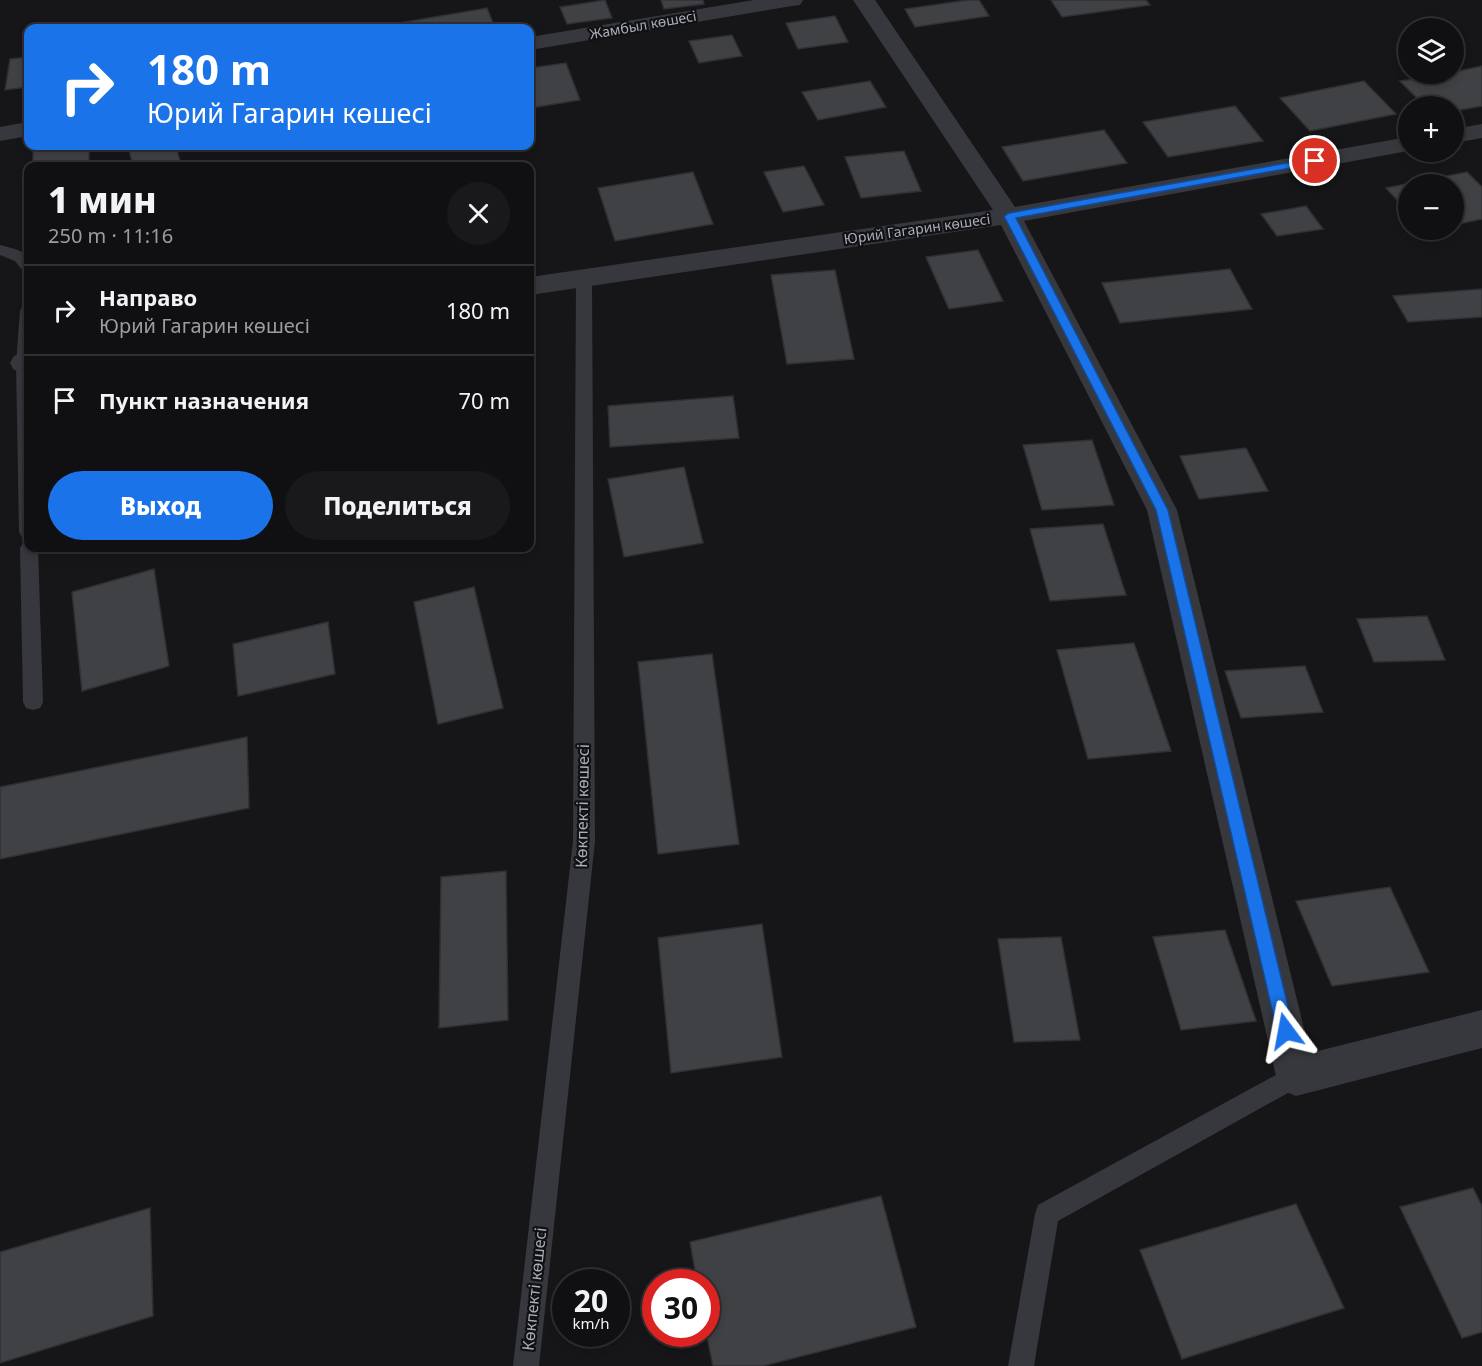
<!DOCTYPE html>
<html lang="ru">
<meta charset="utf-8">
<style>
body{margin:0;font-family:"Noto Sans",sans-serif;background:#19191b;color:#f1f3f6;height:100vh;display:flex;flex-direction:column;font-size:22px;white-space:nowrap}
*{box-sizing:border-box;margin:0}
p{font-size:20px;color:#9c9d9f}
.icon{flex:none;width:33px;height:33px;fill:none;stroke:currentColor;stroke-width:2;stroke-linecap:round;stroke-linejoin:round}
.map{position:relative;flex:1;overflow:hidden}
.side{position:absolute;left:24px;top:162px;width:510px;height:390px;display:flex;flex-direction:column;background:#101012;border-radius:12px;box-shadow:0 3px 9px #0003,0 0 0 2px #303032}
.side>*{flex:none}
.hud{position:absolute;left:24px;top:24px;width:510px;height:126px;border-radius:12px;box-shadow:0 3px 9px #0003,0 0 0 2px #303032;background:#1a73e8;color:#fff;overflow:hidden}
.controls{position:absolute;left:1398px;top:18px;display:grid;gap:12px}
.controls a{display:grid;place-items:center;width:66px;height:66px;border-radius:50%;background:#101012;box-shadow:0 3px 9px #0003,0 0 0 2px #303032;font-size:30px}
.speed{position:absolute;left:552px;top:1269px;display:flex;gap:12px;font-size:30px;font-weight:700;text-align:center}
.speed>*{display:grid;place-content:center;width:78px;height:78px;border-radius:50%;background:#101012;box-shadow:0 3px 9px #0003,0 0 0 2px #303032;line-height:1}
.speed small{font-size:15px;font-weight:400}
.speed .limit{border:9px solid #d22;background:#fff;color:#111}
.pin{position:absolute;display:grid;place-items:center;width:51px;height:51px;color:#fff;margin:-26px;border:3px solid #fff;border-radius:50%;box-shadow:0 2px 6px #0007}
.me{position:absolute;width:66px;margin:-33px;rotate:347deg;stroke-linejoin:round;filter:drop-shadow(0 0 4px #0008)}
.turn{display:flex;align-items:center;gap:21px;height:126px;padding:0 24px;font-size:27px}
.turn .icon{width:78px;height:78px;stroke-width:2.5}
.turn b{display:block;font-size:42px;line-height:51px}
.round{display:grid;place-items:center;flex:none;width:63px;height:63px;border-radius:32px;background:#19191b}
.summary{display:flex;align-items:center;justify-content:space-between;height:102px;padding:0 24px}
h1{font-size:36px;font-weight:800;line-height:45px}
.cta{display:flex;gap:12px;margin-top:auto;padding:12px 24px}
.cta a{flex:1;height:69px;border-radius:36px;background:#1a73e8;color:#fff;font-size:24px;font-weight:800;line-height:69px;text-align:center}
.cta a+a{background:#19191b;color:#f1f3f6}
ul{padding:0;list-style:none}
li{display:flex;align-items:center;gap:18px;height:90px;padding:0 24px;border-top:2px solid #303032}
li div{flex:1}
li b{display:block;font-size:22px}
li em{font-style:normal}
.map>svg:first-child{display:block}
.building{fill:#404145;stroke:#303034;stroke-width:1.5}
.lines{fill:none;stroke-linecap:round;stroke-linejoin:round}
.service{fill:#37383d;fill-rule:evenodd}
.minor{fill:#37383d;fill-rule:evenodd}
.route{fill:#1a73e8;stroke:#114b97;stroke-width:1.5}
.labels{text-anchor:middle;stroke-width:4.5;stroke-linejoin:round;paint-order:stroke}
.far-street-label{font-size:14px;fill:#a8adb8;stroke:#111113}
.street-label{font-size:16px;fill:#a8adb8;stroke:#111113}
</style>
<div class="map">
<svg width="1482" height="1366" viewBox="0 0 1482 1366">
<rect width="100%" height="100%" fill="#161618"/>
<g class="building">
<polygon points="605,0 612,18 567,24 560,7"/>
<polygon points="661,0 703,0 704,4 664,9"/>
<polygon points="968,0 979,0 989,16 915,27 905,9"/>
<polygon points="1051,0 1146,0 1150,5 1062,17"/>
<polygon points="487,8 495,28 388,28 387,25"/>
<polygon points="835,16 848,42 798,49 786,23"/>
<polygon points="732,35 742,56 699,63 689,41"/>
<polygon points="28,57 28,87 5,90 10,59"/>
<polygon points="566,63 580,100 530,108 530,68"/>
<polygon points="1482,66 1482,106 1454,111 1454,106 1425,106 1400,81 1454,74 1454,72"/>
<polygon points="870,81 886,107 818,120 802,92"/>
<polygon points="1364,81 1396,114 1310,131 1280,98"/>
<polygon points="1235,106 1263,141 1168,157 1143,122"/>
<polygon points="1104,130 1127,163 1023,181 1002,147"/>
<polygon points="50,146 89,146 89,166 33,166 33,148"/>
<polygon points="128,146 176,146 181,165 133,166"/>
<polygon points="904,151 921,191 861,198 845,157"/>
<polygon points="804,166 824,205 783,212 764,172"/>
<polygon points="693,172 713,224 615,241 598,188"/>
<polygon points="1467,172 1482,187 1482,219 1454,225 1454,184 1408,184 1408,212 1386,188"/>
<polygon points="1306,206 1323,229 1277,236 1261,214"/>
<polygon points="978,250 1003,301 949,309 926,257"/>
<polygon points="1230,269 1252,309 1120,323 1102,283"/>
<polygon points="835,270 854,359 787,364 771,275"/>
<polygon points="1482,289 1482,317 1408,322 1393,296"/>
<polygon points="733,396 739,438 610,447 608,406"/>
<polygon points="1092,440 1114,505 1042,510 1023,445"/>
<polygon points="1246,448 1268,491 1199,499 1180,456"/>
<polygon points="684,467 703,543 624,557 608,479"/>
<polygon points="1103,524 1126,595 1050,601 1030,529"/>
<polygon points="154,569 169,666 82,691 72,592"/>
<polygon points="474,587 503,708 438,724 414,602"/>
<polygon points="1427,616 1445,660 1374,662 1357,619"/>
<polygon points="328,622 335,674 238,696 233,644"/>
<polygon points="1134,643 1171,751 1088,759 1057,650"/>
<polygon points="712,654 739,844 658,854 638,662"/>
<polygon points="1305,666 1323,712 1241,718 1225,671"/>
<polygon points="247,737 249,808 0,859 0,787"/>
<polygon points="506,871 508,1020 439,1028 441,877"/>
<polygon points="1390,887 1429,972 1332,986 1296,901"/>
<polygon points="762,924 782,1057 671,1073 658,938"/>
<polygon points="1225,930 1256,1021 1181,1030 1153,937"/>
<polygon points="1061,937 1080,1040 1014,1042 998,939"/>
<polygon points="1473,1188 1482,1206 1482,1332 1462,1338 1400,1207"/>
<polygon points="881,1196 916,1327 763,1366 713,1366 706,1332 706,1282 697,1282 690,1242"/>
<polygon points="1296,1204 1344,1308 1182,1359 1140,1250"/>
<polygon points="150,1208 153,1316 0,1363 0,1252"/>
</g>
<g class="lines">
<g class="service">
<path d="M0,245C21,251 28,249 28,272L23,271L15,261L0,255Z"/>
<polygon points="584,273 592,278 595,841 539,1366 513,1366 573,841 576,278"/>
<polygon points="28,306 28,539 22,537 19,532 16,363 20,311 22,307"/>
<polygon points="28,541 28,548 38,548 43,702 40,708 33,710 26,708 23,702 20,548 23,543"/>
<polygon points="1296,1064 1304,1068 1308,1076 1304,1084 1058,1221 1034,1366 1008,1366 1035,1214 1038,1205"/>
</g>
<g class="minor">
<polygon points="754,0 803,0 800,5 792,6 530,50 530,37"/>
<polygon points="853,0 875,0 1015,207 1408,137 1408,151 1024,221 1177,510 1310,1053 1482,1010 1482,1048 1296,1096 1282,1090 1276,1076 1147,510 1001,225 530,295 530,277 993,210"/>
<polygon points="28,122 28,136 0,141 0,127"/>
<polygon points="1482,124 1482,138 1454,143 1454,129"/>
<polygon points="28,352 28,372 14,370 10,363 14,356"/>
</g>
</g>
<polygon class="route" points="1315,158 1318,159 1318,163 1016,218 1168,510 1294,1031 1291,1036 1286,1039 1280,1036 1277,1031 1156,510 1004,216 1009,213"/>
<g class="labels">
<g class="far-street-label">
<text transform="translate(643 25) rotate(-10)" y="5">Жамбыл көшесі</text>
<text transform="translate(917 229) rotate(-8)" y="5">Юрий Гагарин көшесі</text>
</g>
<g class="street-label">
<text transform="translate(582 806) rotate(-89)" y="6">Көкпекті көшесі</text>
<text transform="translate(534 1289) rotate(-84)" y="6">Көкпекті көшесі</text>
</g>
</g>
</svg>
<div class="controls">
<a><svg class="icon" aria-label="layers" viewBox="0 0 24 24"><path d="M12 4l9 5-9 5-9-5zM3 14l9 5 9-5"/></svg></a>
<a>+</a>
<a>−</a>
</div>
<div class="speed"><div>20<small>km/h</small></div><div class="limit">30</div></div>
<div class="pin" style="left:1315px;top:161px;background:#d93025"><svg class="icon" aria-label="arrive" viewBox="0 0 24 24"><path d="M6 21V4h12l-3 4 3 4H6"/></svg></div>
<svg class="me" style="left:1286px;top:1031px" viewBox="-20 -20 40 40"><path d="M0-17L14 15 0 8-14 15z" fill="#1a73e8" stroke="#fff" stroke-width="4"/></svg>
<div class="hud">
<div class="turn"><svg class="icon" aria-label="right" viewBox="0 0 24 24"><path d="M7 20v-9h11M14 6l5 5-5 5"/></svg><div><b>180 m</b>Юрий Гагарин көшесі</div></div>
</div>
<section class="side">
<div class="summary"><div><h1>1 мин</h1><p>250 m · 11:16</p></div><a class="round"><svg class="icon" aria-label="close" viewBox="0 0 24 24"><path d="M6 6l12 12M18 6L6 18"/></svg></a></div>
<ul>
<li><svg class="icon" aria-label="right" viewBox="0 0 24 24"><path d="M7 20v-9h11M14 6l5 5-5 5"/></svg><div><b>Направо</b><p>Юрий Гагарин көшесі</p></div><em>180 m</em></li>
<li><svg class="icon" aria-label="arrive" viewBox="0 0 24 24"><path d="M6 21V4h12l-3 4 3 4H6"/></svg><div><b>Пункт назначения</b></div><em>70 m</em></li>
</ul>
<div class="cta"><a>Выход</a><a>Поделиться</a></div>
</section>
</div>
